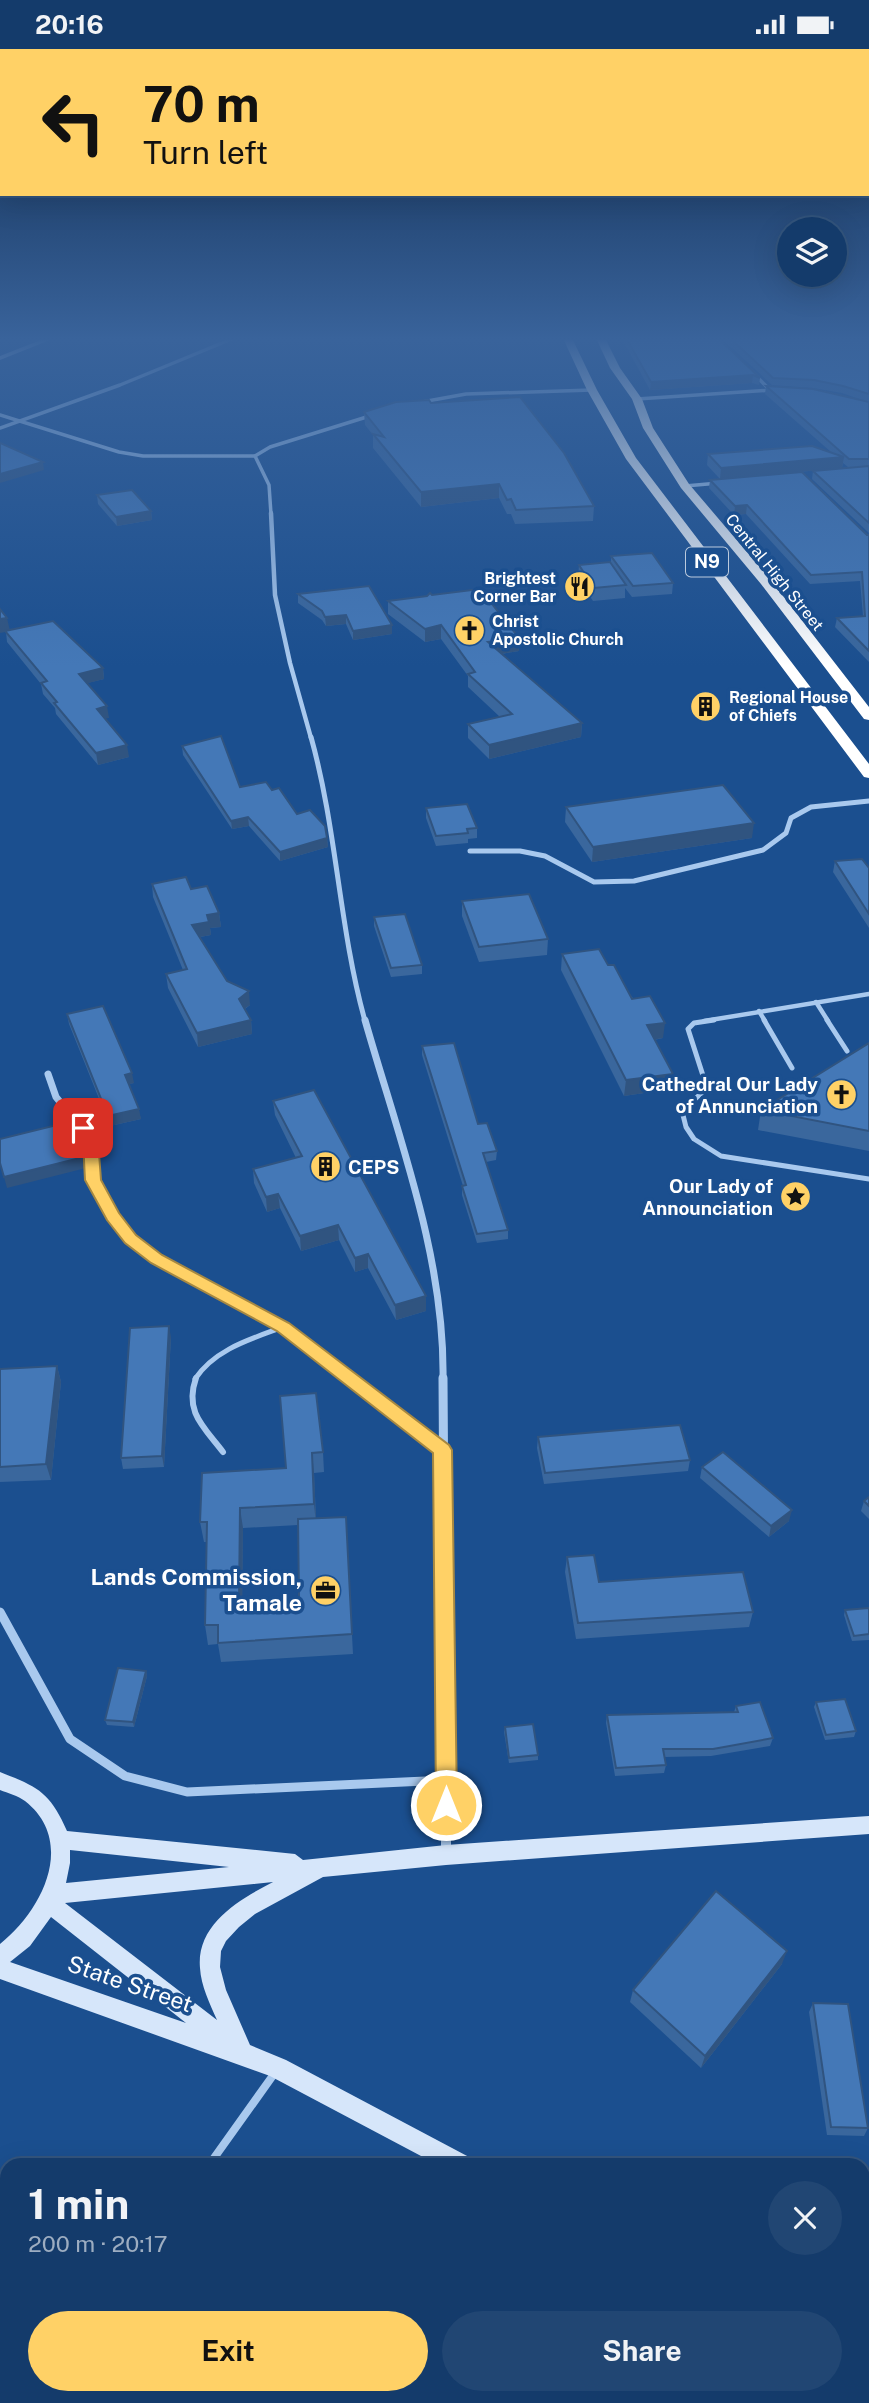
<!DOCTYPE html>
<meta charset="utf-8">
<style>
body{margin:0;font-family:"Public Sans",sans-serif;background:#214673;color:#f1f3f6;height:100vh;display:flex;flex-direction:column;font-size:26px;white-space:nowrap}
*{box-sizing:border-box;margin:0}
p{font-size:23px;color:#9dadc1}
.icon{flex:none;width:38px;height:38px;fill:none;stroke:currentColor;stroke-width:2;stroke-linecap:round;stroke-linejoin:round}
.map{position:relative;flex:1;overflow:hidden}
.panel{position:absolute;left:0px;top:2109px;width:870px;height:247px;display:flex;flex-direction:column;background:#143b6b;border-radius:21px 21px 0 0;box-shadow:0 7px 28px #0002,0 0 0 2px #33557e}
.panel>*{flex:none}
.banner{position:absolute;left:0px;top:0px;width:870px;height:147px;box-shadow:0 7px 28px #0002,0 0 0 2px #33557e;background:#ffd166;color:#111;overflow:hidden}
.controls{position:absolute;left:777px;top:168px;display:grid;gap:14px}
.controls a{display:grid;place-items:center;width:70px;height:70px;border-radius:50%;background:#143b6b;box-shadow:0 7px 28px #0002,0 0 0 2px #33557e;font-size:35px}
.pin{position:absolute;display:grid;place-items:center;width:60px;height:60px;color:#fff;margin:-30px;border-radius:14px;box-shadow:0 4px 10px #0006}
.me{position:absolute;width:77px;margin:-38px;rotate:0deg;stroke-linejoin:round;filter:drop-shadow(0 0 5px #0008)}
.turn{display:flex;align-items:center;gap:24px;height:147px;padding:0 28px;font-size:32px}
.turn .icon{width:91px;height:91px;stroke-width:2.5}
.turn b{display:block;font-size:49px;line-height:60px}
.round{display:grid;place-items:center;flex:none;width:74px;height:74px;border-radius:37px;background:#214673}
.headline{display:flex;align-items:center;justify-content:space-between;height:119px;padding:0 28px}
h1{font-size:42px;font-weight:700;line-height:52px}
.action{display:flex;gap:14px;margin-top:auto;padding:14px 28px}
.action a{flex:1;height:80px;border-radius:42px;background:#ffd166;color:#111;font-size:28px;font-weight:700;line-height:80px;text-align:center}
.action a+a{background:#214673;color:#f1f3f6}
.status{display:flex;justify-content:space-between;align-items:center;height:49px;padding:0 35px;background:#143b6b;direction:ltr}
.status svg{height:19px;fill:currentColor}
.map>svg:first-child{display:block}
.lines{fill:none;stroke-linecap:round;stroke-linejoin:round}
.lane-far3{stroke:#a9c9ee;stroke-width:4.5}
.lane-far2{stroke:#a9c9ee;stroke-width:5}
.lane-far1{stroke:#a9c9ee;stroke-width:6}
.lane{stroke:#a9c9ee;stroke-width:8}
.street-far5{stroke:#a9c9ee;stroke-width:3.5}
.street-far4{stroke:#a9c9ee;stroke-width:4.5}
.street-far3{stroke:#a9c9ee;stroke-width:5}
.street-far2{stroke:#a9c9ee;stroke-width:7}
.street-far1{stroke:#a9c9ee;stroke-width:9}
.street{stroke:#a9c9ee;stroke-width:10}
.secondary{fill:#d6e6fa;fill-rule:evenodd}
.highway{fill:#fff;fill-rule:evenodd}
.wall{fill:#3a679d;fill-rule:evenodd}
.shaded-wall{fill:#305480}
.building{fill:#4478b7;stroke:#305480;stroke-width:2}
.route{fill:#ffd166;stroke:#a68842;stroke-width:2}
.labels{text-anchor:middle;stroke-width:7;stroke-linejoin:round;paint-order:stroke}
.far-street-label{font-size:16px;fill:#fff;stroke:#1b4f8f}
.far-poi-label{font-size:16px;font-weight:bold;fill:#fff;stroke:#1b4f8f;text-anchor:start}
.shield{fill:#1b4f8f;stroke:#bbcadd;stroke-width:2}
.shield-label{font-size:18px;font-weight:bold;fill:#fff}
.poi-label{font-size:19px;font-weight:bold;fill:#fff;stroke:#1b4f8f;text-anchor:end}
.near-poi-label{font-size:23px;font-weight:bold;fill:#fff;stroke:#1b4f8f;text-anchor:end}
.near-street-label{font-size:23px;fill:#fff;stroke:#1b4f8f}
</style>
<div class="status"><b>20:16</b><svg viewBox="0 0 49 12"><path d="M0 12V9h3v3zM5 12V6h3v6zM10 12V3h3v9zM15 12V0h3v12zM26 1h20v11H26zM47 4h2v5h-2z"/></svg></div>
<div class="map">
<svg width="869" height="2354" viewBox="0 0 869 2354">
<rect width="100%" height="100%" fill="#1b4f8f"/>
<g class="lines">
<g class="lane-far3">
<polyline points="816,953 828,972"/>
<polyline points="759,962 765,972"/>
<polyline points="704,972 869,945"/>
</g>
<g class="lane-far2">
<polyline points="714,971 694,974 688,980 707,1039 682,1062 686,1078 694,1090 721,1107 869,1130"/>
<polyline points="764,971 792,1019"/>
<polyline points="827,971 847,1002"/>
<path d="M195,1330C215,1300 251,1290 283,1278"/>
</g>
<path class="lane-far1" d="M196,1329C184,1363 204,1378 223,1403"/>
<g class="lane">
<polyline points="209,2116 274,2025"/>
<polyline points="36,2354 40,2348"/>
</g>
<g class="street-far5">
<polyline points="753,324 770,341"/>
<polyline points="637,350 773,341"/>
<polyline points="422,353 466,345 592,341"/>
<polyline points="0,366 119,403 143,407 255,407 269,436 271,465"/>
<polyline points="0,379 120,336 239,287"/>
<polyline points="255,407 270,398 373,366"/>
<polyline points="685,437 719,434"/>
</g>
<polyline class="street-far4" points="271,464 275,546 290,614 311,689"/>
<g class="street-far3">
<path d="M311,688C337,781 339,879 365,972"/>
<polyline points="470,802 520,802 545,807 594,833 634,832 763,801 786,784 791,769 811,758 869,752"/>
</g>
<g class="street-far2">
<path d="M365,971C398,1087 445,1208 443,1330"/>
<polyline points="48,1025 56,1048 91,1091 93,1131 113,1167 130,1190 156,1210 283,1278 351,1330"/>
</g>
<g class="street-far1">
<polyline points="348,1329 442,1401"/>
<polyline points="443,1329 446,1783"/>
<polyline points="0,1563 70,1690 125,1727 187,1743 447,1731"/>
</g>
<g class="street">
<polyline points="446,1781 446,1805"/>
<polyline points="801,2354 802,2348"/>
</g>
<g class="secondary">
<polygon points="51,287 60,287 0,311 0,307"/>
<path d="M0,1723C38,1738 50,1743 67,1782L295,1805L303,1811L446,1796L869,1767V1785L446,1816L323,1828L255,1865L239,1878L226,1892L221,1902L220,1918L226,1941L250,1996L286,2011L469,2108L472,2116H438L270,2027L0,1930V1895C42,1862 77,1793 25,1752C18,1747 8,1744 0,1741ZM70,1801L229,1818L66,1834L70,1814ZM273,1833C240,1850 196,1875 200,1919C201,1937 210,1955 217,1971L65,1854ZM51,1868L186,1974L10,1913L30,1897Z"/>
<polygon points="863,2318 869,2320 869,2346 863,2344"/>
</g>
<g class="highway">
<polygon points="562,287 571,287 597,341 636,409 869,715 869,729 864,728 626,410 587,341"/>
<polygon points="595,287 604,287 620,319 642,350 653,379 689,435 769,529 869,658 869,671 864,670 761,535 681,439 643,379 632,350 610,319"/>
</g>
</g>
<g class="wall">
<polygon points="622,287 716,287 760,329 759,336 752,334 650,341 622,290"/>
<polygon points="719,287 869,288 869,484 812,430 813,422 857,418 848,418 843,414 842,419 720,430 707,416 708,405 831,403 765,345 766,337 868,353 842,344 813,339 772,336"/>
<polygon points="431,354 594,457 593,472 515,475 511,465 507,465 499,449 421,458 373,399 373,386 365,376 364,363"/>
<polygon points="710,431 869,486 869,613 835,578 837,569 863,567 860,532 810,535 746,465 734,466 709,439"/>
<polygon points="97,446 151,462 152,471 117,477 98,455"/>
<polygon points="611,507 673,534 672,545 632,548 625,539 625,549 593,552 578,529 579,516 611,515"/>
<polygon points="298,545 392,585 353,591 346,575 326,577 322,571 298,554"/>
<polygon points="388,552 519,602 501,605 582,674 581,688 489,710 468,689 468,675 500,668 468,638 468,627 441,590 425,593 388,565"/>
<polygon points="10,581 103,619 104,630 87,634 109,669 105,669 129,708 98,716 56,665 55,659 43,645 41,635 7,593 6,583"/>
<polygon points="182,697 240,738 272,741 297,765 327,789 328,798 280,812 249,777 232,780 183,706"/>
<polygon points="566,758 752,789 592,813 565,773"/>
<polygon points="426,759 477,779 477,789 468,790 468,794 436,797 426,769"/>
<polygon points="835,812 869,819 869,879 833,823"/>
<polygon points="152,835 191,840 219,864 221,878 210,879 211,886 200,888 227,932 250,956 245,960 251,971 252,985 198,998 168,939 166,925 183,921 153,848"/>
<polygon points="462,852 548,890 547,906 479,913 462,867"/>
<polygon points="374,868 422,916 422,925 391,928 374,877"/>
<polygon points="562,905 608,916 663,989 654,991 673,1025 671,1040 624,1047 561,921"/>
<polygon points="67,965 134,1034 129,1035 141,1070 110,1077 69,975"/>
<polygon points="869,994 869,1102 758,1081 761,1061"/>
<polygon points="422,997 497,1102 496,1111 486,1113 508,1181 508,1190 477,1194 462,1146 462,1137 463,1137 422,1006"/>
<polygon points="273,1052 426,1262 396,1271 368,1219 355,1223 339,1191 301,1202 280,1159 267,1163 254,1134 253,1120 296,1109 275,1066"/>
<polygon points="171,1288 164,1418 123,1420 121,1409"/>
<polygon points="57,1317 61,1333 51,1431 0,1433 0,1320"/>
<path d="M280,1347L323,1403L324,1423L314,1424L316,1469L346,1468L353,1605L221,1613L218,1595L208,1596L205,1576L207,1493H204L200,1473L286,1419ZM298,1476L299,1549L242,1553L243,1479Z"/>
<polygon points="538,1388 690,1411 688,1422 544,1435 537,1399"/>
<polygon points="702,1418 789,1472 769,1488 700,1429"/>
<polygon points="869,1448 869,1470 861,1462 864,1452"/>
<polygon points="567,1508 599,1533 753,1563 749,1578 576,1590 565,1523"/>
<polygon points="869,1559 869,1591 852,1592 844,1566 845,1561"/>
<polygon points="146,1622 147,1627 134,1678 107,1676 105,1671"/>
<polygon points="816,1653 856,1682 854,1688 825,1691 814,1658"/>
<polygon points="736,1657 773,1689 770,1697 711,1707 664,1708 666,1716 664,1724 615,1727 606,1674 607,1666 734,1663"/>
<polygon points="505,1678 538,1706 538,1711 509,1714 504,1683"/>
<polygon points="782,1915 701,2019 630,1953 633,1941"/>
<polygon points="813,1954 868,2079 864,2087 827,2086 809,1963"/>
<polygon points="173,2348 313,2348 319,2354 179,2354"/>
</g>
<g class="shaded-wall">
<polygon points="753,326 752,334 650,341 651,333"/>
<polygon points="844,408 842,419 720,430 721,419"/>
<polygon points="43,413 44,421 0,434 0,425"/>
<polygon points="499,435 499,449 421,458 421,443"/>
<polygon points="747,456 746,465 734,466 735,457"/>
<polygon points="151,462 152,471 117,477 116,468"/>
<polygon points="346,566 346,575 326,577 325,568"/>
<polygon points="7,569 10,582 0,584 0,570"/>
<polygon points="392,576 392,585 353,591 353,582"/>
<polygon points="441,576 441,590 425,593 425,580"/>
<polygon points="519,589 519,602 487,607 488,593"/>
<polygon points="103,619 104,630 81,636 79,625"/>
<polygon points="107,657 109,669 98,671 97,660"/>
<polygon points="582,674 581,688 489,710 489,696"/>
<polygon points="127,696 129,708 98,716 96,704"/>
<polygon points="248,768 249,777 232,780 231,772"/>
<polygon points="754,774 752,789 592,813 593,798"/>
<polygon points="327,789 328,798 280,812 280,803"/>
<polygon points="219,864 221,878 210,879 211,886 194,889 192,876 207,866"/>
<polygon points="249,942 250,956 240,963 239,950"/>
<polygon points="251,971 252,985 198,998 197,984"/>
<polygon points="665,974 663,989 645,992 647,976"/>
<polygon points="132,1024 134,1034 126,1036 125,1026"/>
<polygon points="673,1025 671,1040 624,1047 626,1031"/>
<polygon points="139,1060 141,1070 110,1077 108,1067"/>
<polygon points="84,1108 86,1119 7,1139 4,1128"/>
<polygon points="278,1145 280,1159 267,1163 266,1148"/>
<polygon points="338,1176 339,1191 301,1202 300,1187"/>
<polygon points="368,1205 368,1219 355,1223 355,1209"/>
<polygon points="426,1247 426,1262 396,1271 395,1256"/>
<polygon points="169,1277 171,1288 164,1418 162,1407"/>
<polygon points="57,1317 61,1333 51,1431 46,1415"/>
<polygon points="312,1404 314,1424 316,1475 314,1455"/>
<polygon points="240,1459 243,1479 242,1573 239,1553"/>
<polygon points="792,1461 789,1472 769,1488 771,1477"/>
<polygon points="146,1622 147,1627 134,1678 133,1673"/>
<polygon points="787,1902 782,1915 701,2019 705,2007"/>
</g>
<g class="building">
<polygon points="625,287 716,287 760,329 753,326 651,333"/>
<polygon points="728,287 869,288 869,345 843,337 814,331 773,329"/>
<polygon points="766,337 813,340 869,353 869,410 849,410"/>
<polygon points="520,348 564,404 594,457 516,461 511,450 507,451 499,435 421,443 373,385 384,388 364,363 396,353 429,351 431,354"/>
<polygon points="0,394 43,413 0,425"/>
<polygon points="812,397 844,408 721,419 708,405"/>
<polygon points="869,417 869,474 813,422"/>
<polygon points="802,423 867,486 869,486 869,602 837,569 865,567 862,523 811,526 747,456 735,457 710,431"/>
<polygon points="132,441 151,462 116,468 97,446"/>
<polygon points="652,504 673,534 633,537 611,507"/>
<polygon points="610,513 626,536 594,539 579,516"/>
<polygon points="369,537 392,576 353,582 346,566 325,568 322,562 298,545"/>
<polygon points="480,540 519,589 488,593 582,674 489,696 468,675 512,665 468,625 475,623 441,576 425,580 388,552 427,547 430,544 432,546"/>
<polygon points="0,560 7,569 0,570"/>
<polygon points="53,572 103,619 79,625 107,657 97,660 127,696 96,704 54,654 57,653 41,634 47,632 5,582"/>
<polygon points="221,687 240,738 266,733 272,741 279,739 297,765 310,761 325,777 327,789 280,803 248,768 231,772 182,697"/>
<polygon points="723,736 754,774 593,798 566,758"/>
<polygon points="467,755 477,779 467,780 468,784 436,787 426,759"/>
<polygon points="862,810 869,819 869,865 835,812"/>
<polygon points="186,828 191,840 207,837 219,864 207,866 209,873 192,876 227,932 249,942 239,950 251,971 197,984 166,925 187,920 152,835"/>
<polygon points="529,845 548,890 479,898 462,852"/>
<polygon points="405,865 422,916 391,919 374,868"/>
<polygon points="599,900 608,916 614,916 632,950 650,947 665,974 647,976 673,1025 626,1031 562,905"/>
<polygon points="103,957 132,1024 125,1026 139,1060 108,1067 67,965"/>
<polygon points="454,994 478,1075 487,1074 497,1102 483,1104 508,1181 477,1185 462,1137 466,1136 422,997"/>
<polygon points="869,994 869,1082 761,1061"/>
<polygon points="314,1041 426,1247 395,1256 368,1205 355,1209 338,1176 300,1187 278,1145 266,1148 253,1120 302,1107 273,1052"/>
<polygon points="73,1072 84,1108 4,1128 0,1114 0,1090"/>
<polygon points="169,1277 162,1407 121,1409 130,1279"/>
<polygon points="57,1317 46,1415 0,1418 0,1320"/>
<polygon points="316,1344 323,1403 312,1404 314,1455 240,1459 239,1553 299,1549 298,1470 346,1468 352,1585 218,1594 218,1576 205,1576 207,1473 200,1473 202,1424 286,1419 280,1347"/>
<polygon points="680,1376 690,1411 545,1424 538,1388"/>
<polygon points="723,1403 792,1461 771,1477 702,1418"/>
<polygon points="869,1448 869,1457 864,1452"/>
<polygon points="594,1506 599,1533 743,1523 753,1563 578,1574 567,1508"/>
<polygon points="869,1559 869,1585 854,1587 845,1561"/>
<polygon points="118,1619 146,1622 133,1673 105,1671"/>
<polygon points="845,1650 856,1682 826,1686 816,1653"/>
<polygon points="760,1653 773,1689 713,1700 663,1700 666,1716 616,1719 607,1666 738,1663 736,1657"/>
<polygon points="533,1675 538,1706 509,1709 505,1678"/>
<polygon points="716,1842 787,1902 705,2007 633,1941"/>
<polygon points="813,1954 848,1955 868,2079 831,2078"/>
<polygon points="179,2348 313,2348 319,2354 185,2354"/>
<polygon points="603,2348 669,2348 676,2354 600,2354"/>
</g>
<linearGradient id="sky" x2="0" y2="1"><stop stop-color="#0f2b4f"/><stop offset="0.47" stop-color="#39639b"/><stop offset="1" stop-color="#39639b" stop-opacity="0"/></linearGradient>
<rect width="869" height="617" fill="url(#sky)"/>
<polygon class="route" points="83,1074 88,1075 98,1091 101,1131 119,1164 136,1186 162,1206 289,1274 449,1396 452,1401 457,1756 454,1763 446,1766 439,1763 436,1756 433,1404 277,1282 151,1214 125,1194 107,1171 85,1131 83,1091 75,1079"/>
<defs>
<symbol id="restaurant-disc" viewBox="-11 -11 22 22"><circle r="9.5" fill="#ffd166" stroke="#1b4f8f"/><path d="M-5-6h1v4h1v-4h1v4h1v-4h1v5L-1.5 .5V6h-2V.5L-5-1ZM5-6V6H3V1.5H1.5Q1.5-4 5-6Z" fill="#111"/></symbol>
<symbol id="church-disc" viewBox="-11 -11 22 22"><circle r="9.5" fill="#ffd166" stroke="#1b4f8f"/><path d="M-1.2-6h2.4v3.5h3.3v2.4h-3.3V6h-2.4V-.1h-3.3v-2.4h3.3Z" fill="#111"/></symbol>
<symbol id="building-disc" viewBox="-11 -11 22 22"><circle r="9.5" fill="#ffd166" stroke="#1b4f8f"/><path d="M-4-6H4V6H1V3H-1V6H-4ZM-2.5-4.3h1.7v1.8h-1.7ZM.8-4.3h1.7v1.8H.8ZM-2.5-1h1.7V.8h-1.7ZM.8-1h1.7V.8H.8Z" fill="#111"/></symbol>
<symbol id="sight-disc" viewBox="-11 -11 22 22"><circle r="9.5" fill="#ffd166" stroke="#1b4f8f"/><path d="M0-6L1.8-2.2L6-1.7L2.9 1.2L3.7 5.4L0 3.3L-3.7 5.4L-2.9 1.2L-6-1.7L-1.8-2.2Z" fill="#111"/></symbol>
<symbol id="office-disc" viewBox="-11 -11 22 22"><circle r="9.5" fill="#ffd166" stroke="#1b4f8f"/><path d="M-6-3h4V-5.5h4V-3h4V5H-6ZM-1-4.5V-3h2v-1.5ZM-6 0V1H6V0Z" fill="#111"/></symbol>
</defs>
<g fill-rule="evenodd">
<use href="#restaurant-disc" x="562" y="520" width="35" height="35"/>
<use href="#church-disc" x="452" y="564" width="35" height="35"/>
<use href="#building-disc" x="688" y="640" width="35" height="35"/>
<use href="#church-disc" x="824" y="1028" width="35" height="35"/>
<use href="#building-disc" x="308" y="1100" width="35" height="35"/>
<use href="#sight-disc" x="778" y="1130" width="35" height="35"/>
<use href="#office-disc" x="308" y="1524" width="35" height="35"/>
</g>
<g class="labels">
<g class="far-street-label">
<text transform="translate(775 523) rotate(51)" y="6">Central High Street</text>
</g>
<g class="far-poi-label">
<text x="556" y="535" text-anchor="end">Brightest<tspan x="556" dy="18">Corner Bar</tspan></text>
<text x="492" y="578">Christ<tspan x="492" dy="18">Apostolic Church</tspan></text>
<text x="729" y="654">Regional House<tspan x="729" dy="18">of Chiefs</tspan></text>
</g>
<rect class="shield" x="686" y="498.5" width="42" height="29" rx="5"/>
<g class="shield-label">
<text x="707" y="519">N9</text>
</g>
<g class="poi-label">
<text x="818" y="1042">Cathedral Our Lady<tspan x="818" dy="22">of Annunciation</tspan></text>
<text x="348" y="1125" text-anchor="start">CEPS</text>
<text x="773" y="1144">Our Lady of<tspan x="773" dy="22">Announciation</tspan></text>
</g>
<g class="near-poi-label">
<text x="302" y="1536">Lands Commission,<tspan x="302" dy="26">Tamale</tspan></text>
</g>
<g class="near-street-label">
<text transform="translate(130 1935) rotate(19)" y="8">State Street</text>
</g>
</g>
</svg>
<div class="controls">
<a><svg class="icon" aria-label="layers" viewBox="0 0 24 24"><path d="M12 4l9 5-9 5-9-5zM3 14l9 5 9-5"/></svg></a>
</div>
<div class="pin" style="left:83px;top:1079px;background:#d93025"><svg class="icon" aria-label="arrive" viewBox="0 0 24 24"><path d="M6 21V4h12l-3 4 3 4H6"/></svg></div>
<svg class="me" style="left:446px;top:1756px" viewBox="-20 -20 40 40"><circle r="17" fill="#ffd166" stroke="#fff" stroke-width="3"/><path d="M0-11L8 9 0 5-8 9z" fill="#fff"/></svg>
<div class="banner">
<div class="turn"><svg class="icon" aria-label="left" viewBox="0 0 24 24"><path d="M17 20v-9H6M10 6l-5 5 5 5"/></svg><div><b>70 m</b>Turn left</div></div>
</div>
<section class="panel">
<div class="headline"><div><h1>1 min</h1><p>200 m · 20:17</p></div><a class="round"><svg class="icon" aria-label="close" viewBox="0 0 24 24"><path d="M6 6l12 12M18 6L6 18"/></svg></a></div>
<div class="action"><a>Exit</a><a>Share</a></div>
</section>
</div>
